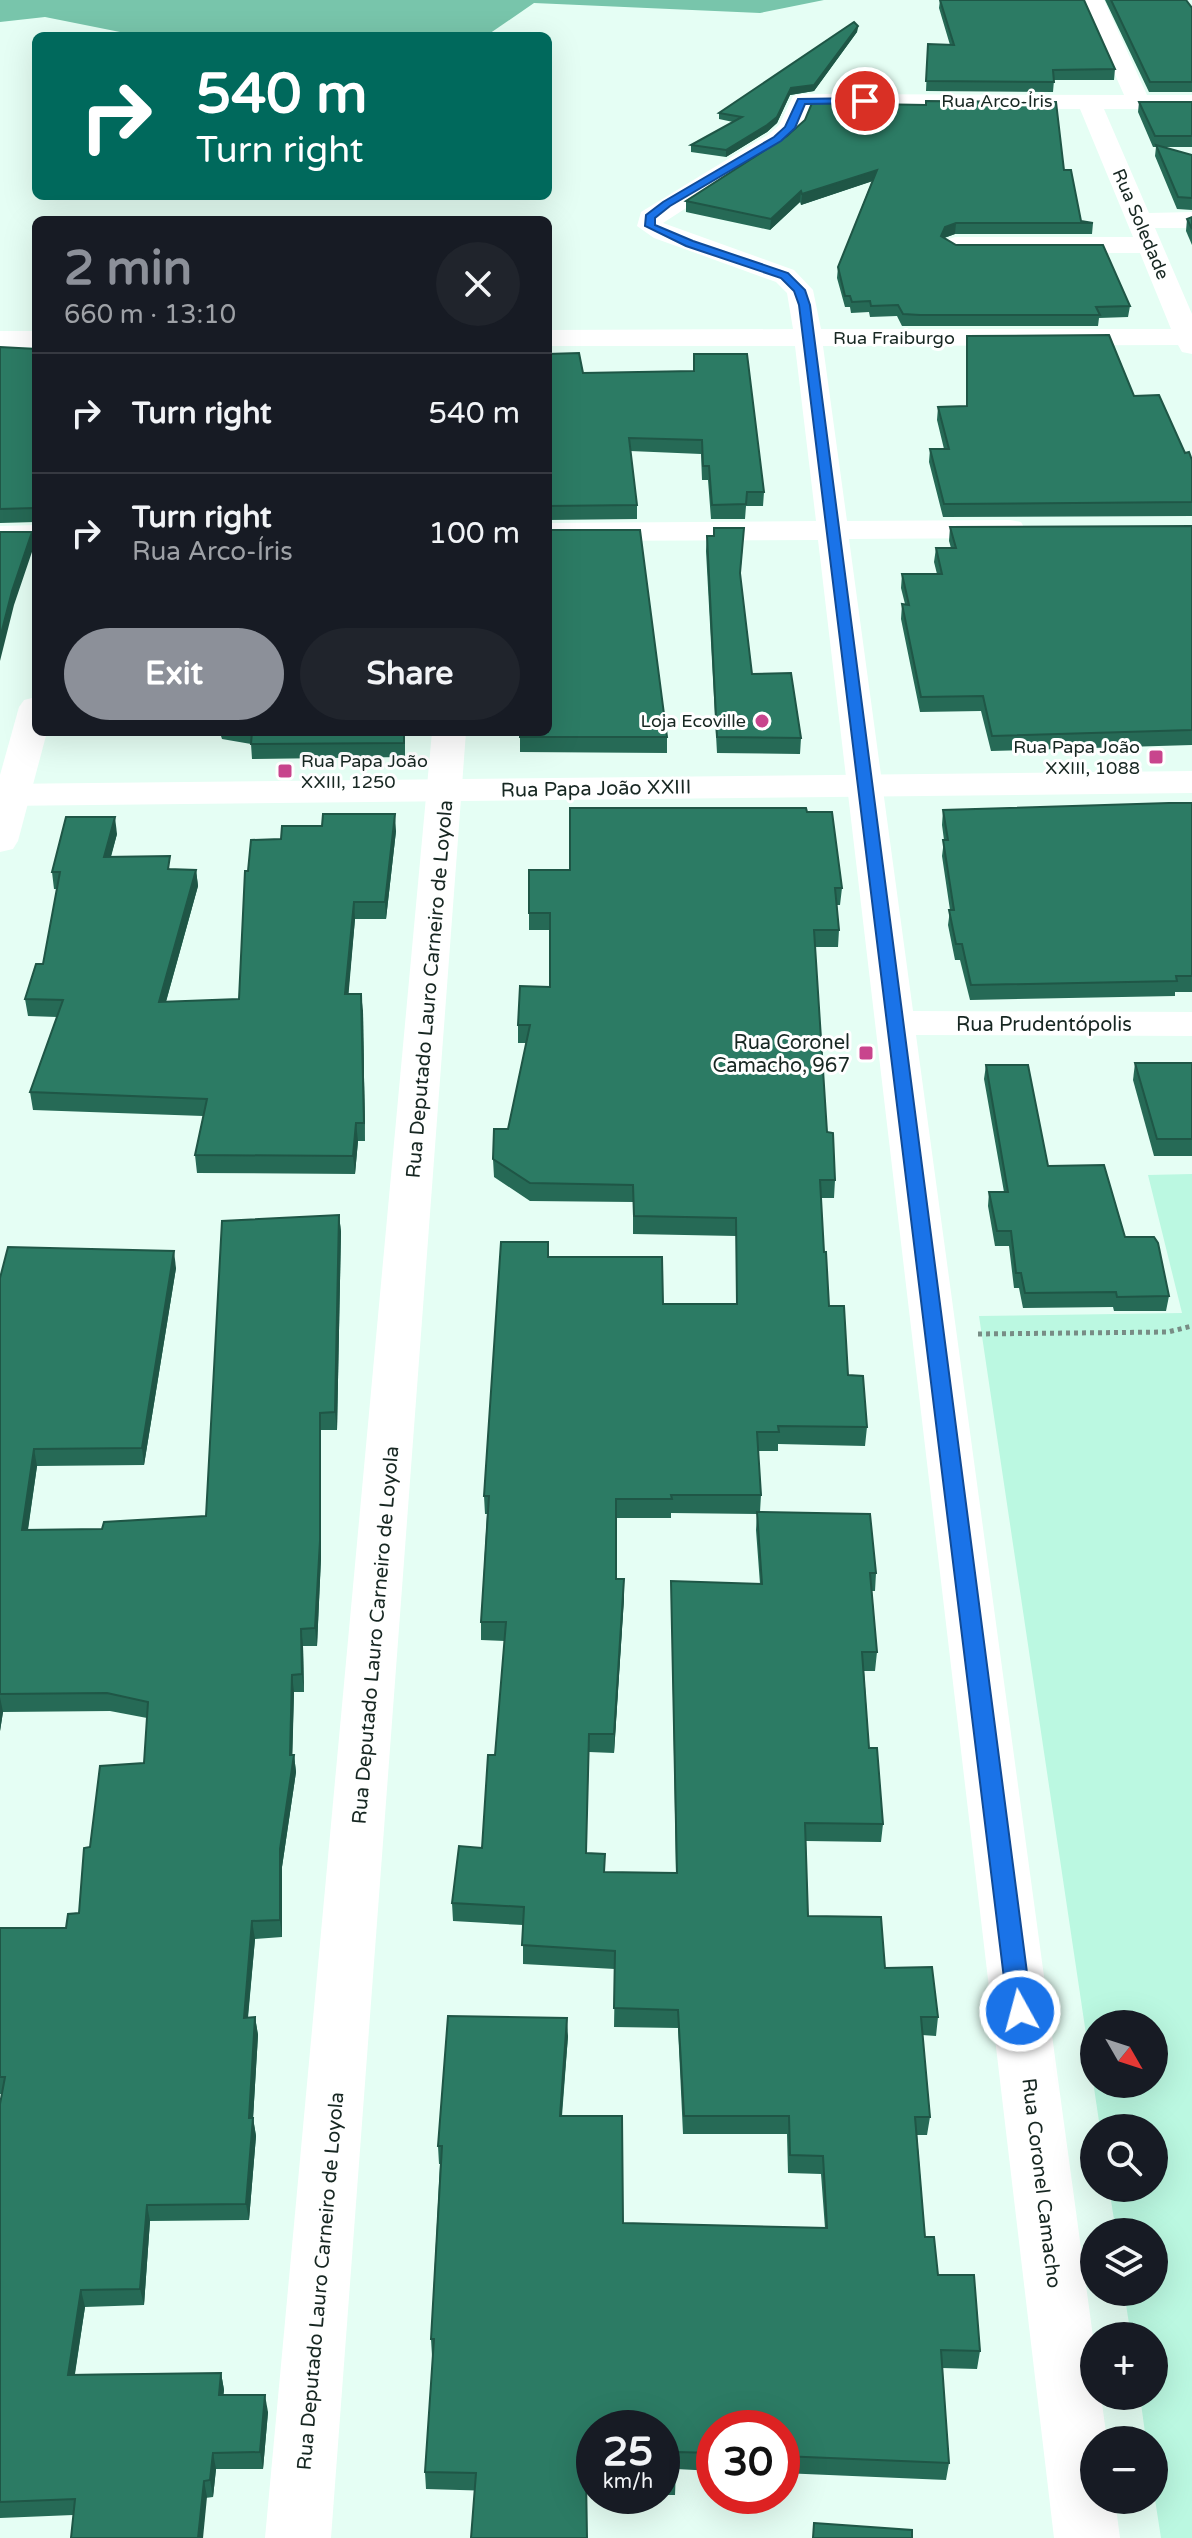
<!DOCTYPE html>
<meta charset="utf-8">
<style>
body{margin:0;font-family:"Varela Round",sans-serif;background:#20242c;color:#f1f3f6;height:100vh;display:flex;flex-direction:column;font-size:30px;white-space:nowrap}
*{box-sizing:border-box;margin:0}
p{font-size:26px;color:#9ea1a6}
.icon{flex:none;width:44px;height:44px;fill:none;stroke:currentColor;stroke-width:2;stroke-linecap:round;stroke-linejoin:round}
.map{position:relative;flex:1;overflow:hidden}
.details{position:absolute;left:32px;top:216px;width:520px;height:520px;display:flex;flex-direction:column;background:#171b24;border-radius:12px;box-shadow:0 8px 32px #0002}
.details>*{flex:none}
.guide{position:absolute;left:32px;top:32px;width:520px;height:168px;border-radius:12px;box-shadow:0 8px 32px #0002;background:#00695c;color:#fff;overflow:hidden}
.needle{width:52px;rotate:129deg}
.buttons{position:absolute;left:1080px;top:2010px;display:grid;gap:16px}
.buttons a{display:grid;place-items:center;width:88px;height:88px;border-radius:50%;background:#171b24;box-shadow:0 8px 32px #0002;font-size:40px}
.speed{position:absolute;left:576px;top:2410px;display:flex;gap:16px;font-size:40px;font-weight:700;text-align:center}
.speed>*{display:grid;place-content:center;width:104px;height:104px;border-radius:50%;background:#171b24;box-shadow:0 8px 32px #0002;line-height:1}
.speed small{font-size:20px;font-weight:400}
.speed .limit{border:12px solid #d22;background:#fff;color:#111}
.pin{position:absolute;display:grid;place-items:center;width:68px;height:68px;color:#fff;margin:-34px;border:4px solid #fff;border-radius:50%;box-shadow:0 2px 8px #0007}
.me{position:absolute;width:88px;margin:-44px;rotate:353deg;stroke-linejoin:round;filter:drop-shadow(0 0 6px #0008)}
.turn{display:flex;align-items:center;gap:28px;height:168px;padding:0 32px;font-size:36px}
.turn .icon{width:104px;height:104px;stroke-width:2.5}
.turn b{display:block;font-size:56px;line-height:68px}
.round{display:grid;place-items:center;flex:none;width:84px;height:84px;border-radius:42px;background:#20242c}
.head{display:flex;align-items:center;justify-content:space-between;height:136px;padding:0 32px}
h1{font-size:48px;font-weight:700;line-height:60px;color:#8c9099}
.action{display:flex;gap:16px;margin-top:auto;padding:16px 32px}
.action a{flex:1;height:92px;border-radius:48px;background:#8c9099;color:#fff;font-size:32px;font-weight:700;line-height:92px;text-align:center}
.action a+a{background:#20242c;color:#f1f3f6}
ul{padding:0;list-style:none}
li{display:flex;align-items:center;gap:24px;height:120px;padding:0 32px;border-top:2px solid #363941}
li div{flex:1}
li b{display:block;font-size:30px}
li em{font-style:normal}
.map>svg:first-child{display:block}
.green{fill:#bbf8e1;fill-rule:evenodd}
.forest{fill:#78c5ab}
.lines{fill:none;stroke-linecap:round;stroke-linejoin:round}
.path{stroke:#788d85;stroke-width:5;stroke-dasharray:4 4;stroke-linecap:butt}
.street{fill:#fff;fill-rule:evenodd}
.primary{fill:#fff;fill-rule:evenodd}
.wall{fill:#266a56;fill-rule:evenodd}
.shaded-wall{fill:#1f5646}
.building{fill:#2c7b64;stroke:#1f5646;stroke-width:2}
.route{fill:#1a73e8;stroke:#114b97;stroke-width:2}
.poi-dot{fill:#c8458d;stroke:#fff;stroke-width:3}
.labels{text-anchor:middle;stroke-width:6;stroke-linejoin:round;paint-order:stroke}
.far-street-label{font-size:18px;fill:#172722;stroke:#fff}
.far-poi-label{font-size:18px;fill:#172722;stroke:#fff;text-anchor:end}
.street-label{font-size:20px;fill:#172722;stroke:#fff}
.poi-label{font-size:20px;fill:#172722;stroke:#fff;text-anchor:end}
</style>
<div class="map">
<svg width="1192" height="2538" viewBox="0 0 1192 2538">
<rect width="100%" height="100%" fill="#e5fef4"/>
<path class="green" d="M1192,1174V2538H1161L1154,2493V2440H1146L1140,2396H1154V2336H1131L1124,2292H1154V2232H1116L1109,2188H1154V2128H1100L979,1316L1182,1313L1148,1175ZM1154,2024V2084H1094V2024Z"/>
<polygon class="forest" points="0,0 824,0 760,13 534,3 486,36 140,36 45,17 0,22"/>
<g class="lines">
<polyline class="path" points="978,1334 1168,1332 1192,1326"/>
<g class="street">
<path d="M1082,0H1104L1147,95H1192V109H1104L1149,213L1192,212V228H1155L1192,314V354L1182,352L1178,345L823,346L847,521L1010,520L1021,522L1025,529L1021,536L1010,538L849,539L913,1011L1192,1012V1036L916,1035L1094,2344V2396H1101L1107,2440H1094V2500H1115L1120,2538H1054L818,540L548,541V523L816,521L795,346H548V330L793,329L787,293L776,282L654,238L637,226L641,212L769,134L779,125L793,96L801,94L1124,95ZM810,108L1080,109L1133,237H955L946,240L942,245L946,250L955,253H1140L1171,329H821L813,290L794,270L663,223L785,144L802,128Z"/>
<rect x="0" y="331" width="36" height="16"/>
<polygon points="36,525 36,543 0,544 0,526"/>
<polygon points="36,697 36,732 47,732 18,841 13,849 0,852 0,775 19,707 24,700"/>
<polygon points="432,732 466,732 331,2538 265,2538"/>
</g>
<polygon class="primary" points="1192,771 1192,793 0,806 0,784"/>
</g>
<g class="wall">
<polygon points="940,0 1115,69 1114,80 1054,80 1053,92 926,91 928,44 950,45 939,8"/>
<polygon points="1105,0 1186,0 1192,8 1192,92 1149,92"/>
<polygon points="858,26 857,32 814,91 790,95 777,123 767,132 726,157 691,152 691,145 733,122 719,119 719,113"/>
<polygon points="1139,102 1192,102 1192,147 1164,147 1192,155 1192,210 1177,209 1155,156 1156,147 1153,147 1138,112"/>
<polygon points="787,136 1064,170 1081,221 1093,223 1092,234 955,234 944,238 956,245 1130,306 1128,317 1099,318 1098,326 902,326 897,316 870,317 869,312 851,313 850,307 845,307 837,278 838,267 872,181 801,205 800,202 770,230 686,212 686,201"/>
<polygon points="1192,217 1192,245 1186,231 1187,219"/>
<polygon points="967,336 1134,396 1192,460 1192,516 943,517 929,462 930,449 944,449 937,420 938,407 966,406"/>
<polygon points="0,347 36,349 36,522 0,523"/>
<polygon points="548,354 583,373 694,371 694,354 764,492 763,506 746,506 745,519 711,519 708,480 702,480 701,454 630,451 637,505 637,519 548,520"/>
<polygon points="1192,526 1192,745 991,751 981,711 920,712 901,619 902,604 905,604 901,588 902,574 937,574 934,562 936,548 951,548 949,541 950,527"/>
<polygon points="714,528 743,543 740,577 752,674 801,738 800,754 717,753 706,551 707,536 714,536"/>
<polygon points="103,732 405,732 405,757 252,759 251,744 222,739 221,736 103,736"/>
<polygon points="520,732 667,737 667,753 520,752"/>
<polygon points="1192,803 1192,992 1175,992 1175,996 970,1000 960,960 955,960 948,925 950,910 942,856 944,840 942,825 943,810"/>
<polygon points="396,831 386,919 355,919 348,994 363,1011 365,1141 358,1141 355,1174 197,1173 195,1155 203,1116 33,1110 30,1092 57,1017 28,1016 25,999 43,964 57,889 54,889 52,872 117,834 111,857 171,869 196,870 198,886 166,1002 239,999 248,871 281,839"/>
<path d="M529,870L842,888L840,905H837L839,930L838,947H815L827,1132L835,1180L834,1198H821L824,1252L829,1306L848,1375L867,1427L865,1446L778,1444V1451H758L761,1495L760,1512L876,1573L875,1591H872L877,1652L875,1671H864L869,1748L883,1824L881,1842L806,1841L808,1916L885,1968L938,2017L936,2036L922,2035L930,2117L927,2135H917L925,2237L938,2275L980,2351L977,2369L942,2368L949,2463L946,2480L782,2473V2428H714V2471L676,2469L675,2495H662V2428H594V2494L426,2489L425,2472L433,2356H432L431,2339L440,2164H439L438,2146L568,2036L562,2116L623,2223L825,2228L821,2174L788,2173L787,2134H683L678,2028L614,2027L615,1969L523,1964V1925L453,1921L452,1903L482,1848L495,1755L505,1641L481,1640V1622L487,1514H485L484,1496L549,1257L663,1304H736V1236L633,1234V1202L530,1201L494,1177L493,1159L508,1129L526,1043H518V1025L550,987V930H529ZM671,1513L757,1514L756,1530L760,1584L671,1581L676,1873L605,1872L586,1853L589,1752L614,1753L624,1598V1579H616V1518H671Z"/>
<polygon points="1135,1063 1192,1063 1192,1156 1154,1156 1133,1080"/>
<polygon points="986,1065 1048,1166 1125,1237 1169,1296 1166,1311 1114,1311 1113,1307 1023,1308 1019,1288 1014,1288 1009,1246 995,1246 988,1206 989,1192 1004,1192 984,1079"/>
<polygon points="339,1215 341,1232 337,1430 321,1430 321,1558 317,1646 303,1646 304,1692 294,1692 292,1755 294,1755 296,1772 282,1867 282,1937 255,1939 248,2018 255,2017 258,2035 253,2118 256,2136 249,2220 150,2221 144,2305 85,2307 75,2374 221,2373 224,2390 223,2395 268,2412 263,2469 216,2469 213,2497 73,2515 0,2518 0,2104 2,2094 0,2094 0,1928 66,1928 79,1913 90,1847 144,1763 147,1718 110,1711 3,1712 0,1731 0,1278 176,1268 144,1465 37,1466 28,1530 102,1529 206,1516"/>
</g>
<g class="shaded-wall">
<polygon points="858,26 857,32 814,91 790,95 777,123 767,132 726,157 726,150"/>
<polygon points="877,170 876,180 801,205 802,194"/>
<polygon points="801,191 800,202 770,230 771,219"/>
<polygon points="956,223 955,234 944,238 941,236 945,227"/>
<polygon points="32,532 34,546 14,605 0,661 0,638 12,591"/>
<polygon points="395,814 396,831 386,919 385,902"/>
<polygon points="115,817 117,834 106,873 104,857"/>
<polygon points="196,870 198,886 161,1019 159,1002"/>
<polygon points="354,902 355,919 347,1012 345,994"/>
<polygon points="361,994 363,1011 365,1141 364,1123"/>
<polygon points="356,1123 358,1141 355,1174 353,1156"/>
<polygon points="339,1215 341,1232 337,1430 335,1412"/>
<polygon points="174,1251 176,1268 144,1465 142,1448"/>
<polygon points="320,1413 321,1430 321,1558 317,1646 315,1628"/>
<polygon points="34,1449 37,1466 25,1548 22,1530"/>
<polygon points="624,1579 624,1598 614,1753 614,1734"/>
<polygon points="301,1629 303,1646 304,1692 302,1674"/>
<polygon points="292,1675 294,1692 292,1770 294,1755 296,1772 282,1867 282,1937 280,1920 280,1849 290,1755"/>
<polygon points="0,1697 3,1712 0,1731"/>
<polygon points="252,1921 255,1939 246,2035 244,2018"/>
<polygon points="255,2017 258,2035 252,2136 249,2118"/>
<polygon points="567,2018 568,2036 560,2134 560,2116"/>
<polygon points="253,2118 256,2136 249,2220 246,2204"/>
<polygon points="147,2205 150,2221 144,2305 140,2289"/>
<polygon points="81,2290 85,2307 72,2391 68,2375"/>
<polygon points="221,2373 224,2390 222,2412 219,2395"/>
<polygon points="265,2395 268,2412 263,2469 260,2452"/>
<polygon points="213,2453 216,2469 213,2497 210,2480"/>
<polygon points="204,2481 207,2497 203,2538 198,2538"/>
</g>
<g class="building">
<polygon points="940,0 1084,0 1115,69 1053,70 1054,82 926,81 928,44 954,45"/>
<polygon points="1111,0 1186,0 1192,8 1192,82 1150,82"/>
<polygon points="854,22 858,26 814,85 791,88 777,117 767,125 726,150 691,145 742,117 719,113"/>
<polygon points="926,101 1056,102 1064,170 1071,170 1081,221 1093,223 956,223 945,227 941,236 956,245 1103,245 1130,306 1096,307 1100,315 920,315 903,314 898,305 871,306 870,301 852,302 850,296 845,296 838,267 877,170 802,194 801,191 771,219 686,201 787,136 805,120 812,103 926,105"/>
<polygon points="1139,102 1192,102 1192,136 1155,136"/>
<polygon points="1156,145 1192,155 1192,198 1178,197"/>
<polygon points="1192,217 1192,229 1187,219"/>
<polygon points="1109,335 1134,396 1159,395 1185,453 1189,452 1192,460 1192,502 944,504 930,449 949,449 938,407 967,406 967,336"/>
<polygon points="0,347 36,349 36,514 34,508 0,509"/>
<polygon points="579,353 583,373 694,371 694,354 747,354 764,492 747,492 746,504 712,505 709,466 703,466 702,440 629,438 637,505 548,506 548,354"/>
<polygon points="1192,526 1192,730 992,736 983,696 921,697 902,604 909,605 902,574 942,574 936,548 956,548 950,527"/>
<polygon points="714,528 744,528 740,573 752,674 791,673 801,738 717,737 707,536 714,536"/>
<polygon points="548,530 640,530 667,737 520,737 520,732 548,732"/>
<polygon points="0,532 32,532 12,591 0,638"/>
<polygon points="252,732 404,732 404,743 251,744"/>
<polygon points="1169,803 1192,803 1192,976 1176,976 1177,981 971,985 962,944 956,944 949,910 954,910 943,840 948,840 943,810"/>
<polygon points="570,808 806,808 807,812 832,812 842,888 835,888 839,930 814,930 827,1132 833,1133 835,1180 820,1180 824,1252 826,1252 829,1306 844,1306 848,1375 863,1376 867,1427 778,1426 779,1432 757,1432 761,1495 671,1495 672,1499 616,1499 616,1579 624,1579 614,1734 589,1734 586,1853 605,1854 604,1872 677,1873 671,1581 762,1584 757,1512 870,1514 876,1573 870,1573 877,1652 862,1652 869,1748 877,1748 883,1824 805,1823 808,1916 881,1917 885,1968 932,1967 938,2017 921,2017 930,2117 915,2117 925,2237 934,2237 938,2275 974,2275 980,2351 941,2350 949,2463 782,2456 782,2428 714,2428 714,2453 677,2452 675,2478 662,2478 662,2428 594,2428 594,2477 586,2477 587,2538 471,2538 476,2473 425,2472 434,2339 431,2339 442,2146 438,2146 448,2016 567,2018 560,2116 622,2116 623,2223 827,2228 823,2156 790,2155 789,2116 684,2116 678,2010 614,2008 615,1951 522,1945 524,1907 452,1903 459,1846 482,1848 488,1755 495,1755 506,1622 481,1622 489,1496 484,1496 501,1242 548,1242 548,1257 662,1257 663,1304 737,1304 736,1218 634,1216 633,1185 530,1183 493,1159 494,1129 508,1129 530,1025 518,1025 520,986 550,987 550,913 529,913 529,870 570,870"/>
<polygon points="323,814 395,814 385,902 354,902 345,994 361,994 364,1123 356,1123 353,1156 195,1155 207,1099 30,1092 63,1000 25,999 36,964 43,964 60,872 52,872 66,817 115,817 104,857 170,856 168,869 196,870 159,1002 239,999 245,871 248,871 251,840 281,839 282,826 322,826"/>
<polygon points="1135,1063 1192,1063 1192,1139 1157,1139"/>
<polygon points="986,1065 1028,1065 1048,1166 1104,1165 1125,1237 1154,1237 1158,1243 1169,1296 1117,1297 1116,1292 1025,1293 1021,1273 1016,1273 1011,1231 997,1231 989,1192 1008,1192"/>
<polygon points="339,1215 335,1412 320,1413 320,1541 315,1628 301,1629 302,1674 292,1675 290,1755 294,1755 280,1849 280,1920 252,1921 244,2018 255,2017 249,2118 253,2118 246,2204 147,2205 140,2289 81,2290 68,2375 221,2373 219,2395 265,2395 260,2452 213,2453 210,2480 204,2481 198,2538 71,2538 75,2499 0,2502 0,2104 5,2077 0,2077 0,1928 66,1928 68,1914 79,1913 84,1848 90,1847 100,1766 144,1763 148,1702 107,1693 0,1694 0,1278 8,1247 174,1251 142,1448 34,1449 22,1530 102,1529 104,1522 206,1516 222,1221"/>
<polygon points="814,2523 912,2530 912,2538 813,2538"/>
</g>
<polygon class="route" points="865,98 869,103 805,104 795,128 781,141 670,206 655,218 655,225 693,241 788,273 805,290 810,305 1032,2011 1028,2018 1020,2021 1012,2018 1008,2011 799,305 794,291 781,278 686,246 645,226 646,215 663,202 774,137 785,127 798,99"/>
<g class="poi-dot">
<circle cx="762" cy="721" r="8"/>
<rect x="1148" y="749" width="16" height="16" rx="4"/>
<rect x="277" y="763" width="16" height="16" rx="4"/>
<rect x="858" y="1045" width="16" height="16" rx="4"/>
</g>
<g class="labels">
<g class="far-street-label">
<text x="997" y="107">Rua Arco-Íris</text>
<text transform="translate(1141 224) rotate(67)" y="6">Rua Soledade</text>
<text x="894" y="344">Rua Fraiburgo</text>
</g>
<g class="far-poi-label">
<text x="746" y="727">Loja Ecoville</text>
<text x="1140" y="753">Rua Papa João<tspan x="1140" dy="21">XXIII, 1088</tspan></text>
<text x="301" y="767" text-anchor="start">Rua Papa João<tspan x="301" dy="21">XXIII, 1250</tspan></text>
</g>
<g class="street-label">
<text transform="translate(596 788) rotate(-1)" y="7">Rua Papa João XXIII</text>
<text transform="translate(429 989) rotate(-85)" y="7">Rua Deputado Lauro Carneiro de Loyola</text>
<text x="1044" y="1031">Rua Prudentópolis</text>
<text transform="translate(375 1635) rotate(-85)" y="7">Rua Deputado Lauro Carneiro de Loyola</text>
<text transform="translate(1042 2183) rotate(83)" y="7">Rua Coronel Camacho</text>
<text transform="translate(320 2281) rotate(-85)" y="7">Rua Deputado Lauro Carneiro de Loyola</text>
</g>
<g class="poi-label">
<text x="850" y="1049">Rua Coronel<tspan x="850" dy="23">Camacho, 967</tspan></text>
</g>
</g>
</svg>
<div class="buttons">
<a><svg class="needle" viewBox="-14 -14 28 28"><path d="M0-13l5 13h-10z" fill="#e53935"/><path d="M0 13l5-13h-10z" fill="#9ea1a6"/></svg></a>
<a><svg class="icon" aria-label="search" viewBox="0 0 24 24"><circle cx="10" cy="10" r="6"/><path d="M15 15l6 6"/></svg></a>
<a><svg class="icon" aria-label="layers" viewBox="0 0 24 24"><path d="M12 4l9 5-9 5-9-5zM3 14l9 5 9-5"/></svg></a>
<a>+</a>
<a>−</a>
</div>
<div class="speed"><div>25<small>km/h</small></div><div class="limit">30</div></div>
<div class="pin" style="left:865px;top:101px;background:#d93025"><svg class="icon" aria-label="arrive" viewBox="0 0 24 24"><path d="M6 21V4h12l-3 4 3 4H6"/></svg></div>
<svg class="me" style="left:1020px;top:2011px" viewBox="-20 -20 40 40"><circle r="17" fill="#1a73e8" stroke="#fff" stroke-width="3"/><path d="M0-11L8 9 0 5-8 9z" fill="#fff"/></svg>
<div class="guide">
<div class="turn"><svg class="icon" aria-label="right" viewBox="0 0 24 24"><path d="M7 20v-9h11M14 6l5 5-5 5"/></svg><div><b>540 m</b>Turn right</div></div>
</div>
<section class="details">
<div class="head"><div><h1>2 min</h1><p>660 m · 13:10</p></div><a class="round"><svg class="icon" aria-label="close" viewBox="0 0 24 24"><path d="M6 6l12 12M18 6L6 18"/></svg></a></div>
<ul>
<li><svg class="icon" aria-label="right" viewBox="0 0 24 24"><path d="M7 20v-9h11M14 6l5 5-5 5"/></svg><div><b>Turn right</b></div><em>540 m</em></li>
<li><svg class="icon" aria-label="right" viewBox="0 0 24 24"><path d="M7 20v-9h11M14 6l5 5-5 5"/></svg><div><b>Turn right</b><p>Rua Arco-Íris</p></div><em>100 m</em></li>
</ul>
<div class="action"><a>Exit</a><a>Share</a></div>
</section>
</div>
